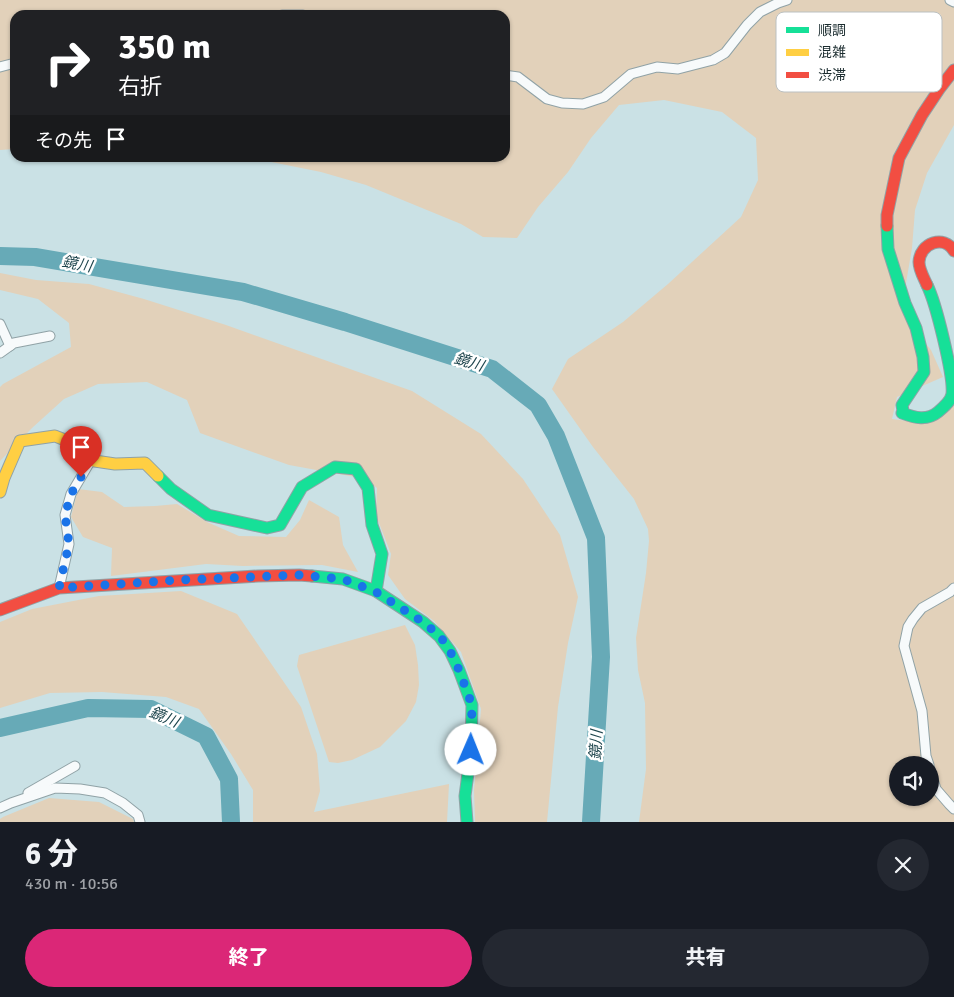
<!DOCTYPE html>
<html lang="ja">
<meta charset="utf-8">
<style>
body{margin:0;font-family:Signika,"Noto Sans JP",sans-serif;background:#242831;color:#f1f3f6;height:100vh;display:flex;flex-direction:column;font-size:19px;white-space:nowrap}
*{box-sizing:border-box;margin:0}
p{font-size:16px;color:#9ea1a6}
.icon{flex:none;width:28px;height:28px;fill:none;stroke:currentColor;stroke-width:2;stroke-linecap:round;stroke-linejoin:round}
.map{position:relative;height:822px;overflow:hidden}
.side{display:flex;flex-direction:column;background:#171b24;flex:1}
.side>*{flex:none}
.banner{position:absolute;left:10px;top:10px;width:500px;height:152px;border-radius:15px;box-shadow:0 1px 4px #0004;background:#202124;color:#fff;overflow:hidden}
.buttons{position:absolute;left:889px;top:756px;display:grid;gap:10px}
.buttons a{display:grid;place-items:center;width:50px;height:50px;border-radius:50%;background:#171b24;box-shadow:0 1px 4px #0004;font-size:25px}
.pin{position:absolute;display:grid;place-items:center;width:42px;height:42px;color:#fff;margin:-51px -21px;border-radius:50% 50% 50% 0;rotate:-45deg;box-shadow:0 0 5px #0007}
.pin .icon{rotate:45deg}
.me{position:absolute;width:55px;margin:-28px;rotate:1deg;stroke-linejoin:round;filter:drop-shadow(0 0 4px #0008)}
.turn{display:flex;align-items:center;gap:18px;height:105px;padding:0 25px;font-size:22px}
.turn .icon{width:65px;height:65px;stroke-width:2.5}
.turn b{display:block;font-size:35px;line-height:42px}
.then{display:flex;align-items:center;height:48px;padding:0 25px;background:#0003;gap:10px;font-size:19px}
.round{display:grid;place-items:center;flex:none;width:52px;height:52px;border-radius:26px;background:#242831}
.overview{display:flex;align-items:center;justify-content:space-between;height:85px;padding:0 25px}
h1{font-size:30px;font-weight:800;line-height:38px}
.action{display:flex;gap:10px;margin-top:auto;padding:10px 25px}
.action a{flex:1;height:58px;border-radius:30px;background:#db2777;color:#fff;font-size:20px;font-weight:800;line-height:58px;text-align:center}
.action a+a{background:#242831;color:#f1f3f6}
.map>svg:first-child{display:block}
.green{fill:#e2d1ba;fill-rule:evenodd}
.lines{fill:none;stroke-linecap:round;stroke-linejoin:round}
.river{stroke:#67aab7;stroke-width:18}
.street-casing{stroke:#90a2a6;stroke-width:11}
.fast-casing{stroke:#90a2a6;stroke-width:13}
.slow-casing{stroke:#90a2a6;stroke-width:13}
.jam-casing{stroke:#90a2a6;stroke-width:13}
.street{stroke:#f7fafb;stroke-width:9}
.fast{stroke:#16e098;stroke-width:11}
.slow{stroke:#ffcf43;stroke-width:11}
.jam{stroke:#f24e42;stroke-width:11}
.route{stroke:#1a73e8;stroke-width:9;stroke-dasharray:0 16.2}
.labels{text-anchor:middle;stroke-width:5;stroke-linejoin:round;paint-order:stroke}
.water-label{font-size:15px;font-style:italic;fill:#1e454d;stroke:#fff}
.key{fill:#fff;stroke:#bbc0c1;stroke-width:1}
.key-label{font-size:14px;fill:#1b2c2f}
</style>
<div class="map">
<svg width="954" height="822" viewBox="0 0 954 822">
<rect width="100%" height="100%" fill="#cae1e5"/>
<g class="green">
<path d="M0,0H954V125L927,173L915,210L912,248L905,289L910,324L931,350L943,377L897,397L892,419L916,422L954,399V822H639L646,769L645,703L638,670L636,638L646,573L649,541L648,529L634,499L593,447L552,389L568,359L623,322L668,284L741,217L758,180L756,138L722,112L664,100L619,105L591,138L568,172L538,207L517,238L483,237L461,224L366,185L321,172L251,158H505V15H15V149L0,150ZM898,765H930V798H898Z"/>
<polygon points="0,273 36,280 89,284 144,299 226,325 412,391 481,434 523,479 560,535 578,597 568,643 558,707 547,822 475,822 474,790 481,709 461,652 434,621 405,599 388,575 391,554 376,515 377,488 366,479 289,465 200,433 187,400 147,382 98,384 64,399 32,428 0,461 0,387 3,384 71,347 69,323 38,299 0,290"/>
<polygon points="78,489 102,492 124,507 155,506 177,504 207,522 239,536 286,537 300,520 309,500 339,517 343,545 358,572 322,565 243,566 206,564 111,576 112,548 83,537 71,517"/>
<polygon points="181,591 237,614 301,707 317,754 320,791 314,812 449,784 447,822 253,822 253,790 231,754 199,709 166,697 102,692 50,693 0,708 0,622 32,609 99,596"/>
<polygon points="405,625 415,645 418,665 419,685 416,702 406,721 380,747 352,760 338,763 329,762 297,666 299,655"/>
<polygon points="49,798 99,802 133,819 134,822 0,822 0,819 3,817"/>
</g>
<g class="lines">
<g class="river">
<polyline points="0,256 35,257 243,292 345,322 492,369 538,405 556,436 596,538 601,657 591,822"/>
<polyline points="0,728 88,708 151,709 206,736 229,779 231,822"/>
</g>
<defs>
<g id="street">
<polyline points="950,0 954,2"/>
<polyline points="282,15 303,15"/>
<polyline points="0,67 15,63"/>
<polyline points="505,75 518,77 547,99 562,103 583,104 604,97 631,74 657,67 678,69 713,60 725,53 747,25 760,12 778,3 787,0"/>
<polyline points="0,324 10,346"/>
<polyline points="0,353 14,343 50,336"/>
<polyline points="59,588 69,544 65,515 71,494 91,460"/>
<polyline points="929,765 926,756 922,711 904,646 908,627 913,619 922,608 950,592 954,588"/>
<polyline points="930,769 936,789 949,804 954,809"/>
<polyline points="28,793 75,766"/>
<polyline points="0,808 11,803 55,788 80,789 105,793 123,803 138,815 140,822"/>
</g>
<g id="fast">
<path d="M887,226L888,249L905,303L916,328L923,357L924,372L902,405L903,411L902,413C915,418 927,421 938,412C944,407 951,401 952,394C954,376 936,303 927,285"/>
<polyline points="158,476 171,489 208,515 267,528 280,525 302,487 335,467 356,469 368,488 372,525 382,554 376,591"/>
<polyline points="312,576 343,579 376,591 423,622 439,636 450,651 459,670 472,705 471,750 465,796 467,822"/>
</g>
<polyline id="slow" points="0,492 4,478 20,441 55,436 65,440 88,460 115,464 145,463 158,476"/>
<g id="jam">
<polyline points="887,226 887,215 899,158 922,115 940,88 954,70"/>
<path d="M927,285C924,278 919,270 919,262C920,243 944,234 954,251"/>
<polyline points="0,610 59,588 258,576 299,575 312,576"/>
</g>
</defs>
<use href="#street" class="street-casing"/>
<use href="#fast" class="fast-casing"/>
<use href="#slow" class="slow-casing"/>
<use href="#jam" class="jam-casing"/>
<use href="#street" class="street"/>
<use href="#fast" class="fast"/>
<use href="#slow" class="slow"/>
<use href="#jam" class="jam"/>
</g>
<g class="lines">
<polyline class="route" points="81,477 71,494 65,515 69,544 59,588 180,580 299,575 343,579 376,592 423,622 440,636 450,651 459,670 472,705 471,750"/>
</g>
<g class="labels">
<g class="water-label">
<text transform="translate(77 264) rotate(10)" y="5">鏡川</text>
<text transform="translate(469 362) rotate(17)" y="5">鏡川</text>
<text transform="translate(164 717) rotate(22)" y="5">鏡川</text>
<text transform="translate(596 745) rotate(-87)" y="5">鏡川</text>
</g>
</g>
<rect x="776" y="12" width="166" height="80" rx="8" class="key"/>
<rect x="786" y="27" width="23" height="6" fill="#16e098"/>
<rect x="786" y="49" width="23" height="7" fill="#ffcf43"/>
<rect x="786" y="72" width="23" height="6" fill="#f24e42"/>
<g class="key-label">
<text x="818" y="35">順調</text>
<text x="818" y="57">混雑</text>
<text x="818" y="80">渋滞</text>
</g>
</svg>
<div class="buttons">
<a><svg class="icon" aria-label="sound" viewBox="0 0 24 24"><path d="M4 9h4l5-4v14l-5-4H4zM17 9q2 3 0 6"/></svg></a>
</div>
<div class="pin" style="left:81px;top:477px;background:#d93025"><svg class="icon" aria-label="arrive" viewBox="0 0 24 24"><path d="M6 21V4h12l-3 4 3 4H6"/></svg></div>
<svg class="me" style="left:471px;top:750px" viewBox="-20 -20 40 40"><circle r="19" fill="#fff"/><path d="M0-13L10 11 0 6-10 11z" fill="#1a73e8"/></svg>
<div class="banner">
<div class="turn"><svg class="icon" aria-label="right" viewBox="0 0 24 24"><path d="M7 20v-9h11M14 6l5 5-5 5"/></svg><div><b>350 m</b>右折</div></div>
<div class="then">その先<svg class="icon" aria-label="arrive" viewBox="0 0 24 24"><path d="M6 21V4h12l-3 4 3 4H6"/></svg></div>
</div>
</div>
<section class="side">
<div class="overview"><div><h1>6 分</h1><p>430 m · 10:56</p></div><a class="round"><svg class="icon" aria-label="close" viewBox="0 0 24 24"><path d="M6 6l12 12M18 6L6 18"/></svg></a></div>
<div class="action"><a>終了</a><a>共有</a></div>
</section>
